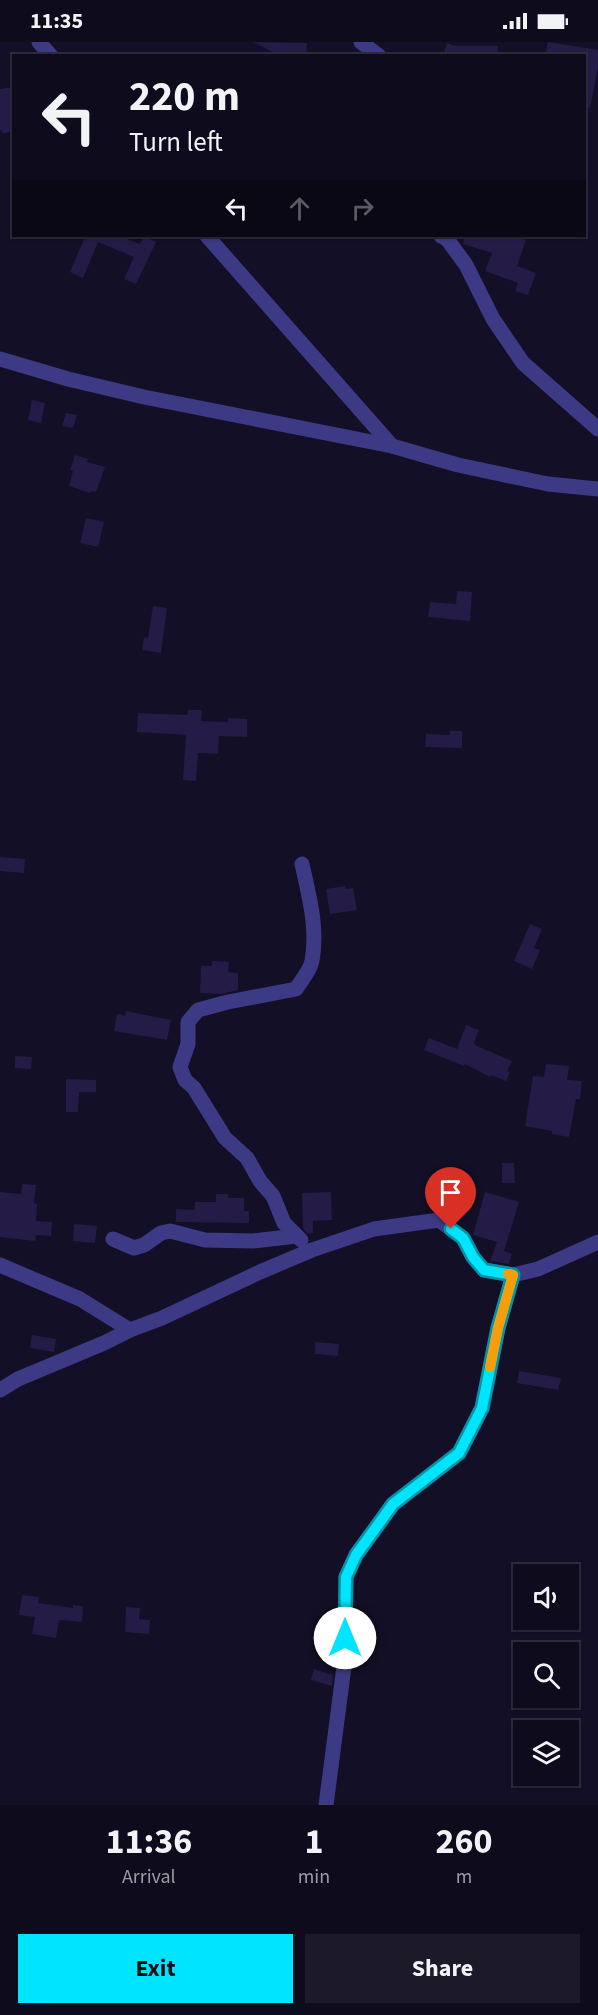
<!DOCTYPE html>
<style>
body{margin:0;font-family:"Source Sans 3",sans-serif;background:#1c1929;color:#f1f3f6;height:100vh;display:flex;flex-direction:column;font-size:22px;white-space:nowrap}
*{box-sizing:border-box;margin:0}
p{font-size:20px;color:#9b9ba3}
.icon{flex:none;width:33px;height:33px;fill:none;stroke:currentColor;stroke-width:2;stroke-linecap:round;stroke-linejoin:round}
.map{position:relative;height:1763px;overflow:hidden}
.panel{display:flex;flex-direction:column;background:#0e0b1c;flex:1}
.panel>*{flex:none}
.top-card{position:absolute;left:12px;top:12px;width:574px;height:183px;border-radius:0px;box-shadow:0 2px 4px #0004,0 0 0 2px #2e2b3b;background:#0e0b1c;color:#f1f3f6;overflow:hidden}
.buttons{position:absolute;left:513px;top:1522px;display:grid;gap:12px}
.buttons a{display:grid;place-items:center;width:66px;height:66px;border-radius:0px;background:#0e0b1c;box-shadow:0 2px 4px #0004,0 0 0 2px #2e2b3b;font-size:30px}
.pin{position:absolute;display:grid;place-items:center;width:51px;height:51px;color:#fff;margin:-62px -26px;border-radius:50% 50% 50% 0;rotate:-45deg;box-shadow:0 0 6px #0007}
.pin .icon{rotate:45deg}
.me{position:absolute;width:66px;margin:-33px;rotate:0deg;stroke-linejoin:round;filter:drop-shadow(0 0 4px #0008)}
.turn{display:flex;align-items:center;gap:21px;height:126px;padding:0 18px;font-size:27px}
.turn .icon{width:78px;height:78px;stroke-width:2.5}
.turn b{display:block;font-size:42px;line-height:51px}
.lanes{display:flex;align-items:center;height:57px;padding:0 18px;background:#0003;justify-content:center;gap:30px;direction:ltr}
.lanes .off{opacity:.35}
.eta{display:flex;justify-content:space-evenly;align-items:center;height:102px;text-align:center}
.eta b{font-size:36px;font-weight:700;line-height:42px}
.cta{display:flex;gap:12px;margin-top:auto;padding:12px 18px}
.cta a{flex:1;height:69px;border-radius:0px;background:#00e5ff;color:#111;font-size:24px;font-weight:700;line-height:69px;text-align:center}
.cta a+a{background:#1c1929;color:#f1f3f6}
.status{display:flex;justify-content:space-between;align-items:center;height:42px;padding:0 30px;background:#0e0b1c;direction:ltr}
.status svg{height:16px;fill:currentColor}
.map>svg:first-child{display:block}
.building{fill:#241b47}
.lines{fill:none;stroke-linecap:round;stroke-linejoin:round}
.minor{stroke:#3d3a85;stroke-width:15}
.route-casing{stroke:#0095a6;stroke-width:15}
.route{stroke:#00e5ff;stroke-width:10}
.slow{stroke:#f59e0b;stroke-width:10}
</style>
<div class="status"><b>11:35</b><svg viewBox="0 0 49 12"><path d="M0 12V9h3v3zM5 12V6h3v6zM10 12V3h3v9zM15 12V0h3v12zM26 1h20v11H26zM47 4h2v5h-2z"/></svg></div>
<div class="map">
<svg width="598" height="1763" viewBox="0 0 598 1763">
<rect width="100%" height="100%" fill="#130f26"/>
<g class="building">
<polygon points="253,0 307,1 306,14 281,14"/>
<polygon points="548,0 598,8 598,25 590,66 585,65 585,14 545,14"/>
<polygon points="447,1 454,4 498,4 497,14 443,14"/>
<polygon points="14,45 14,90 2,91 2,88 0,89 0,47"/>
<polygon points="82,194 119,194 140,202 144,194 156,200 136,242 124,237 134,215 98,200 83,236 70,230 85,195"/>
<polygon points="464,194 523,194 522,196 526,198 517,224 536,231 528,253 515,249 518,241 485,229 492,211 463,202"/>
<polygon points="32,358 45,361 41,381 28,378"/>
<polygon points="66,371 77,373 73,386 62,384"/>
<polygon points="75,413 88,417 87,420 105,425 96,450 91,449 90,451 69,444 73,429 70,428"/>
<polygon points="86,476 104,480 98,505 80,501"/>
<polygon points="457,549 472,550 470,579 428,575 430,560 456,562"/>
<polygon points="153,564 167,566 161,611 142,608 144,595 148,596"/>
<polygon points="188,668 202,668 201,679 228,680 228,676 247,677 247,695 219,694 218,712 198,711 196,739 183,738 186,693 137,690 138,671 187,673"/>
<polygon points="450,689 462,689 462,706 425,705 426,692 450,693"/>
<polygon points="0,815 25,817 24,831 0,829"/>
<polygon points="345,844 345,847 353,846 357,868 330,872 326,847"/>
<polygon points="530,882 542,887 534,906 540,908 532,927 514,919"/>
<polygon points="212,919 229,920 228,930 238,931 238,948 221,952 200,951 201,924 212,924"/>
<polygon points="126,969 171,978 167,998 114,989 117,972 125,974"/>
<polygon points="466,983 479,988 474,1001 475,1003 512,1019 507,1029 510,1030 506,1039 491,1033 490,1035 465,1022 464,1024 424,1008 429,996 457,1007"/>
<polygon points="15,1014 32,1015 31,1027 15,1026"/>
<polygon points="546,1022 569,1024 567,1038 582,1039 580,1057 576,1057 569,1095 552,1092 552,1089 525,1084 533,1034 544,1035"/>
<polygon points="66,1037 96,1038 96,1050 79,1050 78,1070 66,1070"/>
<polygon points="502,1121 514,1121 515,1141 502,1141"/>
<polygon points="22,1142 36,1143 34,1161 37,1162 36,1179 52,1180 51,1194 36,1193 35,1199 0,1195 0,1150 21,1152"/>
<polygon points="331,1150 332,1178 313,1179 313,1191 308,1192 303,1186 302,1151"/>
<polygon points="485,1150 519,1160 504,1209 512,1212 509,1222 490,1219 497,1200 473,1193"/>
<polygon points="216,1152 228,1152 228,1156 244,1156 244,1169 249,1169 249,1181 176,1180 176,1167 195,1168 195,1160 216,1160"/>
<polygon points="74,1182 97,1184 95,1201 73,1199"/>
<polygon points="32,1293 56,1297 54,1310 30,1306"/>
<polygon points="315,1300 339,1302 338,1314 315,1312"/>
<polygon points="519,1329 561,1336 558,1348 517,1341"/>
<polygon points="22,1553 39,1555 38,1561 73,1566 73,1563 83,1564 82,1580 59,1578 56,1596 32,1592 35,1575 19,1573"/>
<polygon points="126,1565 140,1566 139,1577 150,1578 149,1592 125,1590"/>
<polygon points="314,1627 333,1633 332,1644 311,1638"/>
</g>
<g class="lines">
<g class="minor">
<polyline points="39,0 51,14"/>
<polyline points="361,0 379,14"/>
<polyline points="207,194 392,404"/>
<polyline points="441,194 447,197 466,223 493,277 523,321 598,387"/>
<polyline points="0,317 68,337 144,355 392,404 458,423 548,442 598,447"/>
<path d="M297,1194L284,1181L273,1154L260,1139L247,1116L225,1096L194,1046L185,1038L180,1025L188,1002V980L198,968L228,960L296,947C301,939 310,929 312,919C318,886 309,854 302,822"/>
<polyline points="113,1197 134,1206 144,1203 161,1191 170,1189 205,1198 253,1199 297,1194 301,1198"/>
<polyline points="0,1223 80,1257 130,1288"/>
<polyline points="0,1348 18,1337 104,1301 130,1288 162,1276 260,1230 312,1208 374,1187 439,1178 463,1196 473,1215 484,1228 513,1233 538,1227 598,1200"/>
<polyline points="326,1763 345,1617 346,1535 356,1513 393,1462 459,1411 482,1366 498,1286 513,1233"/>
</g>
</g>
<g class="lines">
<defs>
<polyline id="route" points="345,1596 346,1535 356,1513 393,1462 459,1411 482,1366 498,1286 513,1233 484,1228 473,1215 463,1196 451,1187"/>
</defs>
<use href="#route" class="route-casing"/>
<use href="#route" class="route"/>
<polyline class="slow" points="490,1325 498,1286 513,1233 508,1232"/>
</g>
</svg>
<div class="buttons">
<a><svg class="icon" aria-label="sound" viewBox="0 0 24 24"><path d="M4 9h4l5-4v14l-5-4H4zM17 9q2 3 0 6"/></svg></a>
<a><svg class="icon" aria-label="search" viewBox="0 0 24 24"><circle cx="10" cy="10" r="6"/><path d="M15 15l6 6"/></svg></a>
<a><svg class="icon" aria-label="layers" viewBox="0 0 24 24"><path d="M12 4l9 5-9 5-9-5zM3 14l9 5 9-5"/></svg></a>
</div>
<div class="pin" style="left:451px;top:1187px;background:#d93025"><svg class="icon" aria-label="arrive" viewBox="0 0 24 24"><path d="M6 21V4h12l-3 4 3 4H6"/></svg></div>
<svg class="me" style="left:345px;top:1596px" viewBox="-20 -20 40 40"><circle r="19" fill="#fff"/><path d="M0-13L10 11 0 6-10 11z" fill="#00e5ff"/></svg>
<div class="top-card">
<div class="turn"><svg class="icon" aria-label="left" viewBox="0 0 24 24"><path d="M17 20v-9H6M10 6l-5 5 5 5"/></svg><div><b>220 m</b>Turn left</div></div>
<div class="lanes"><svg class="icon" aria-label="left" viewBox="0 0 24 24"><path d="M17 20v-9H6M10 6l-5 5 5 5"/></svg><svg class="icon off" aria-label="ahead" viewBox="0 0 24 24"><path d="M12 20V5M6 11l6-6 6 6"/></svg><svg class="icon off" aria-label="right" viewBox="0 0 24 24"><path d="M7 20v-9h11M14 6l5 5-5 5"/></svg></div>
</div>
</div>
<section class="panel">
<div class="eta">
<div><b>11:36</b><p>Arrival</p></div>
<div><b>1</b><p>min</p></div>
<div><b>260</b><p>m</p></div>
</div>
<div class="cta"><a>Exit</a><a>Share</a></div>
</section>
